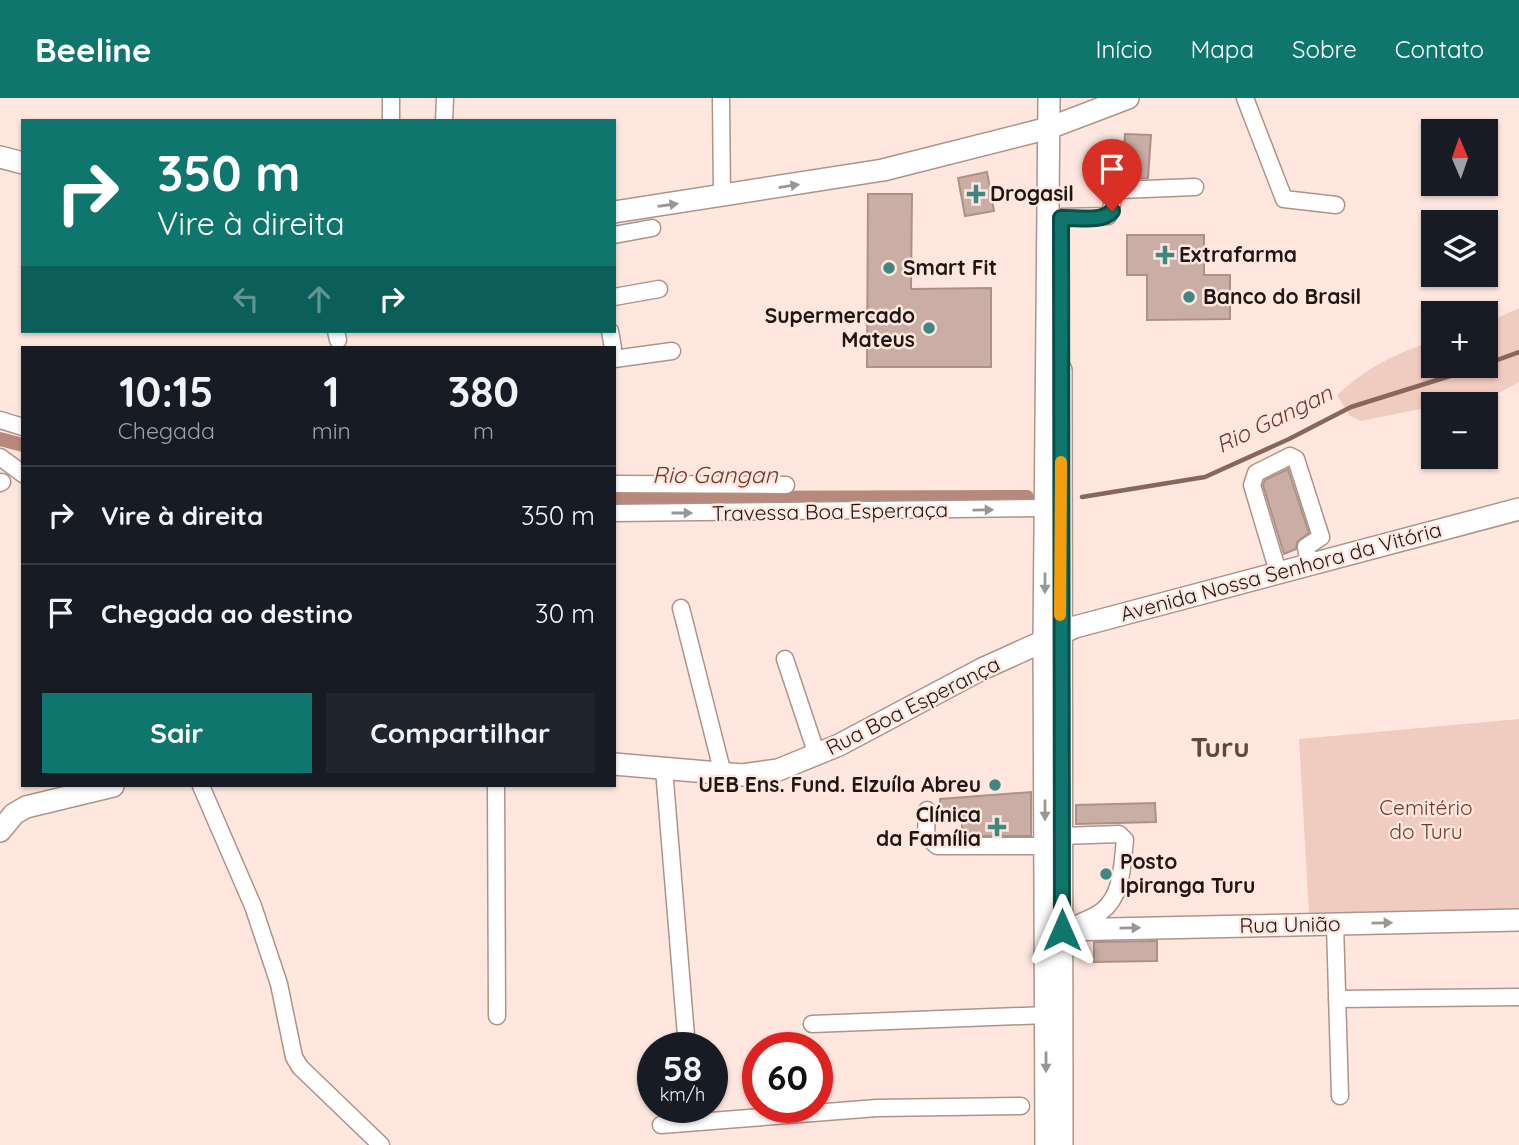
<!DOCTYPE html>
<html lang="pt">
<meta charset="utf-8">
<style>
body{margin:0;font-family:Quicksand,sans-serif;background:#20242c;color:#f1f3f6;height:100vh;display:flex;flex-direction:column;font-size:26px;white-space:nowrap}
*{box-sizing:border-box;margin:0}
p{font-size:23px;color:#9ea1a6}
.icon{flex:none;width:38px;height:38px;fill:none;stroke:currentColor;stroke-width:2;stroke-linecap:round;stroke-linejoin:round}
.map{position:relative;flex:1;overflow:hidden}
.side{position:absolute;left:21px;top:248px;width:595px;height:441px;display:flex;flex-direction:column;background:#171b24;border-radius:0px;box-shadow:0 2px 5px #0004}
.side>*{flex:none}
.hud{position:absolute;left:21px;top:21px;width:595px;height:214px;border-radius:0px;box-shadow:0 2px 5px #0004;background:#0f766e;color:#fff;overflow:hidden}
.needle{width:46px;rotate:358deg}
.controls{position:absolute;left:1421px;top:21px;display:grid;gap:14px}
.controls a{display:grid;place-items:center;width:77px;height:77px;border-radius:0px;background:#171b24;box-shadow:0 2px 5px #0004;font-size:35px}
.speed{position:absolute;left:637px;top:934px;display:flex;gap:14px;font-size:35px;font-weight:700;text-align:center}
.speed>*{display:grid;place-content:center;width:91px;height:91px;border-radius:50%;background:#171b24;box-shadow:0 2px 5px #0004;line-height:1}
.speed small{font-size:18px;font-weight:400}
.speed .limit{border:10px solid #d22;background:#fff;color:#111}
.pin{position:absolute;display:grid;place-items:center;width:60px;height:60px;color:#fff;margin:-72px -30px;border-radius:50% 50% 50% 0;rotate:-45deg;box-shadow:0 0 7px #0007}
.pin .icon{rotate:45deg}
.me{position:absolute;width:77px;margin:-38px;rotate:0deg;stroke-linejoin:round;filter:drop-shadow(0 0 5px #0008)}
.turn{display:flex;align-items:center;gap:24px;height:147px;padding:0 21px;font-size:32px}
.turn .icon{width:91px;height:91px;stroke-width:2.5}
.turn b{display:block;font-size:49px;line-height:60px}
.lanes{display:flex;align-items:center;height:66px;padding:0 21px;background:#0003;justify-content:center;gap:35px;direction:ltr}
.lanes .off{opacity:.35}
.eta{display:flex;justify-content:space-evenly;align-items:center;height:119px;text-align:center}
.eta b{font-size:42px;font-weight:800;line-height:49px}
.cta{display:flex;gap:14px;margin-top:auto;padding:14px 21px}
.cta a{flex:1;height:80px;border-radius:0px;background:#0f766e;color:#fff;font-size:28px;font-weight:800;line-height:80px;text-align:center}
.cta a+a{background:#20242c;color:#f1f3f6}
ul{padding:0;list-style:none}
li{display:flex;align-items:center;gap:21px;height:98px;padding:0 21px;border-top:2px solid #363941}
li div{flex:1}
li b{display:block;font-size:26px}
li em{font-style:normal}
header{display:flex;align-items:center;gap:42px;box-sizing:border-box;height:98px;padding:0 35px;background:#0f766e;color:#fff}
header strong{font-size:33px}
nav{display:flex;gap:38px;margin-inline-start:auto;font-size:24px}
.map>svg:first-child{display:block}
.green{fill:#f0cbc0}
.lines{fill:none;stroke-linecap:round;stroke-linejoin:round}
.stream{stroke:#89665c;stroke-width:4.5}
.canal{stroke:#b7897c;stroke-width:14}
.building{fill:#caaea5;stroke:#ac9189;stroke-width:2}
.minor-casing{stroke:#ae938a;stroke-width:19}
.major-casing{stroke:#ae938a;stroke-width:24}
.minor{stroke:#fff;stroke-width:16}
.major{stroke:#fff;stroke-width:21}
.oneway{fill:#9a9694}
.route-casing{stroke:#0a4d48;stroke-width:18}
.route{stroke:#0f766e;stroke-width:12}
.slow{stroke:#f59e0b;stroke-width:12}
.poi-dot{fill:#418781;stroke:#ffe7e0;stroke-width:2.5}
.labels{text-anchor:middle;stroke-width:5;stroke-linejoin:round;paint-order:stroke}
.poi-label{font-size:21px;font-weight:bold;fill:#1f1512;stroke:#ffe7e0;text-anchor:start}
.street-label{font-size:21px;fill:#1f1512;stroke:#ffe7e0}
.park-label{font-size:21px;fill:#753927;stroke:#ffe7e0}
.water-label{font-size:23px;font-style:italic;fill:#733726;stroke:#ffe7e0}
.district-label{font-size:28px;font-weight:bold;fill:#604841;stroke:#ffe7e0}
</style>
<header>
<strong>Beeline</strong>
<nav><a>Início</a><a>Mapa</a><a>Sobre</a><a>Contato</a></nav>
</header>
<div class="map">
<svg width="1519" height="1047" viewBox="0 0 1519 1047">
<rect width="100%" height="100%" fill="#ffe7e0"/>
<g class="green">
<path d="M1519,210V284L1499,295L1361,323L1350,318L1337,297C1368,269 1394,256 1433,243V268H1486V225Z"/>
<polygon points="1519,621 1519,811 1309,816 1299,641"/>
</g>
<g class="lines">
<g class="stream">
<polyline points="1486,266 1519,254"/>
<polyline points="1082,399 1205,379 1289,341 1351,309 1482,268"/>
</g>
<g class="canal">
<polyline points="0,341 23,347"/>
<polyline points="614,400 1027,399"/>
</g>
</g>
<g class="building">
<polygon points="1125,36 1151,37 1148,80 1122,81"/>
<polygon points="987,74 994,113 965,118 958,80"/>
<polygon points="868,96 912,96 911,191 991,190 991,269 867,269"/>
<polygon points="1127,137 1204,137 1204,177 1230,177 1230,221 1147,222 1147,177 1127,177"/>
<polygon points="1288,371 1309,435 1297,444 1296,451 1284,456 1263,387 1265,382"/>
<polygon points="1031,694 1031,738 962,738 962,716 941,716 940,701"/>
<polygon points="1155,705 1156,724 1076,726 1076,707"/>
<polygon points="1157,843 1157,863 1094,864 1094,844"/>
</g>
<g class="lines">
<defs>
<g id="minor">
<polyline points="721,0 722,99"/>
<polyline points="1245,0 1284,101 1336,107"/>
<polyline points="391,23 391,0"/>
<polyline points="444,23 445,0"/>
<path d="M1061,119L1108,118C1114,110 1110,97 1119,92L1195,89"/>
<polyline points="614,137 652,130"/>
<polyline points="614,199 659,191"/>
<polyline points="336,233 338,242"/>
<polyline points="610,233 613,250"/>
<polyline points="614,261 672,253"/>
<polyline points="0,322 23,329"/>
<polyline points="0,359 23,376"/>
<polyline points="0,385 2,384"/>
<polyline points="614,386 786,387"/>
<polyline points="614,415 1045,410"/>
<polyline points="1278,474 1252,387 1256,375 1290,358 1296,361 1321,439 1306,449 1309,466"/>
<polyline points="681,510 723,676"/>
<polyline points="785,561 817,657"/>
<polyline points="664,671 687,950"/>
<polyline points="201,688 253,808 279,886 294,959 300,969 381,1047"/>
<polyline points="496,688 497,918"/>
<polyline points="927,712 926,738 937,748 1045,748"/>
<path d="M1061,738L1119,736L1125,742C1122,766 1123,797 1102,813C1092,821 1078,824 1067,831"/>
<polyline points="1335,826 1340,998"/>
<polyline points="1337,901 1519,899"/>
<polyline points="812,926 1046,917"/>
<polyline points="661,1027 877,1010 1021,1008"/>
</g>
<g id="major">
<polyline points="0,59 23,65"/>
<polyline points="614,114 883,72 1049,30 1128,0"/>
<polyline points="1061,272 1062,1047"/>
<polyline points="614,666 742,677 778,672 839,647 982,571 1075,529 1519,411"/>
<polyline points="0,733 14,716 26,709 113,688"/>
<polyline points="1062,832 1519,822"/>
<polyline points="1046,1047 1044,543 1049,0"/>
</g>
</defs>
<use href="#minor" class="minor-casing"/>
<use href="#major" class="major-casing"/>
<use href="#minor" class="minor"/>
<use href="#major" class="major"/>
</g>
<defs><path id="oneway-solid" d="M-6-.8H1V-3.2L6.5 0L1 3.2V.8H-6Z" transform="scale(1.75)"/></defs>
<g class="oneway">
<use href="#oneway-solid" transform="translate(789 88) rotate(-9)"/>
<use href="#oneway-solid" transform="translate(668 107) rotate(-8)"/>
<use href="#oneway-solid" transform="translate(983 412) rotate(-1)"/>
<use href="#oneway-solid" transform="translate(682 415)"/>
<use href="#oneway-solid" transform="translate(1045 485) rotate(90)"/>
<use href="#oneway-solid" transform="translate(1045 712) rotate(90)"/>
<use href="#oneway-solid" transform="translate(1382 825) rotate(-1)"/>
<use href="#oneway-solid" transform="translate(1130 830) rotate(-1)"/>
<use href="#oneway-solid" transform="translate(1046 964) rotate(90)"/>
</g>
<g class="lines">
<defs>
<path id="route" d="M1062,832L1061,120C1076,119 1102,125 1112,113"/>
</defs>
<use href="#route" class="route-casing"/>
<use href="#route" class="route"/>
<polyline class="slow" points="1060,517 1061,364"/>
</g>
<g class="poi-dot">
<path d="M972.5 85.5h7v7h7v7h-7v7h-7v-7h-7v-7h7z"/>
<path d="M1161.5 146.5h7v7h7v7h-7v7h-7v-7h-7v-7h7z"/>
<circle cx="889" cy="170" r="7"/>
<circle cx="1189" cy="199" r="7"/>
<circle cx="929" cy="230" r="7"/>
<circle cx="995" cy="687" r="7"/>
<path d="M993.5 718.5h7v7h7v7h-7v7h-7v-7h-7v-7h7z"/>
<circle cx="1106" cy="776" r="7"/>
</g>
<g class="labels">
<g class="poi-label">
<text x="990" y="103">Drogasil</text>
<text x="1179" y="164">Extrafarma</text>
<text x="903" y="177">Smart Fit</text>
<text x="1203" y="206">Banco do Brasil</text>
<text x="915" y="225" text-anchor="end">Supermercado<tspan x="915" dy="24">Mateus</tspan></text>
<text x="981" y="694" text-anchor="end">UEB Ens. Fund. Elzuíla Abreu</text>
<text x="981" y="724" text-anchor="end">Clínica<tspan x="981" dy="24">da Família</tspan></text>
<text x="1120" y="771">Posto<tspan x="1120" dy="24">Ipiranga Turu</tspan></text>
</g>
<g class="street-label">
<text transform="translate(830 414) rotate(-1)" y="7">Travessa Boa Esperraça</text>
<text transform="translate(1281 474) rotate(-15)" y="7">Avenida Nossa Senhora da Vitória</text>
<text transform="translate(913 608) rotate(-27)" y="7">Rua Boa Esperança</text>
<text transform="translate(1290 827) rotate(-1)" y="7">Rua União</text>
</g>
<g class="park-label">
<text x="1426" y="717">Cemitério<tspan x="1426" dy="24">do Turu</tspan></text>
</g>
<g class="water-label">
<text transform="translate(1274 321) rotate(-26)" y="8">Rio Gangan</text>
<text x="715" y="385">Rio Gangan</text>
</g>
<g class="district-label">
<text x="1220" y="659">Turu</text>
</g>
</g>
</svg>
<div class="controls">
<a><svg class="needle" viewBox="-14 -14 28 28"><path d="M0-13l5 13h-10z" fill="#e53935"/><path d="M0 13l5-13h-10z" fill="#9ea1a6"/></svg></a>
<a><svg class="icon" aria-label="layers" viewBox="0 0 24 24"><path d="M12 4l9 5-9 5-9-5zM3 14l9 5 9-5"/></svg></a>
<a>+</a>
<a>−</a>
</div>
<div class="speed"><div>58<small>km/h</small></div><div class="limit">60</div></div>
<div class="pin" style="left:1112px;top:113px;background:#d93025"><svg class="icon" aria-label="arrive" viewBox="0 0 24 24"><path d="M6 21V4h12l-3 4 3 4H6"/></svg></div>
<svg class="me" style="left:1062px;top:832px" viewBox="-20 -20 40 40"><path d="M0-17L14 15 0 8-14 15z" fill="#0f766e" stroke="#fff" stroke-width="4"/></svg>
<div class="hud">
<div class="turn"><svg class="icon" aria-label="right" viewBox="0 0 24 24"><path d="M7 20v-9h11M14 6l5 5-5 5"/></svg><div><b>350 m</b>Vire à direita</div></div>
<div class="lanes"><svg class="icon off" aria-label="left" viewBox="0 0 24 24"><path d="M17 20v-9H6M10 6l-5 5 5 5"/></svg><svg class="icon off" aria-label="ahead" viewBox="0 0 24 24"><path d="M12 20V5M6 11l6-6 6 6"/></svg><svg class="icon" aria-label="right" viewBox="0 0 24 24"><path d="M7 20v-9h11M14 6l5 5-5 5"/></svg></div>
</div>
<section class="side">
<div class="eta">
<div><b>10:15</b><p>Chegada</p></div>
<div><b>1</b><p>min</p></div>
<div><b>380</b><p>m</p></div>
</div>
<ul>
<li><svg class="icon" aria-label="right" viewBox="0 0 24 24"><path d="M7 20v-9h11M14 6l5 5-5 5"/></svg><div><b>Vire à direita</b></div><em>350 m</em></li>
<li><svg class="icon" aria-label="arrive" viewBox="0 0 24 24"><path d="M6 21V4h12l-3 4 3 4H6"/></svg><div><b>Chegada ao destino</b></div><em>30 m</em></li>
</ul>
<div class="cta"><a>Sair</a><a>Compartilhar</a></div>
</section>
</div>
